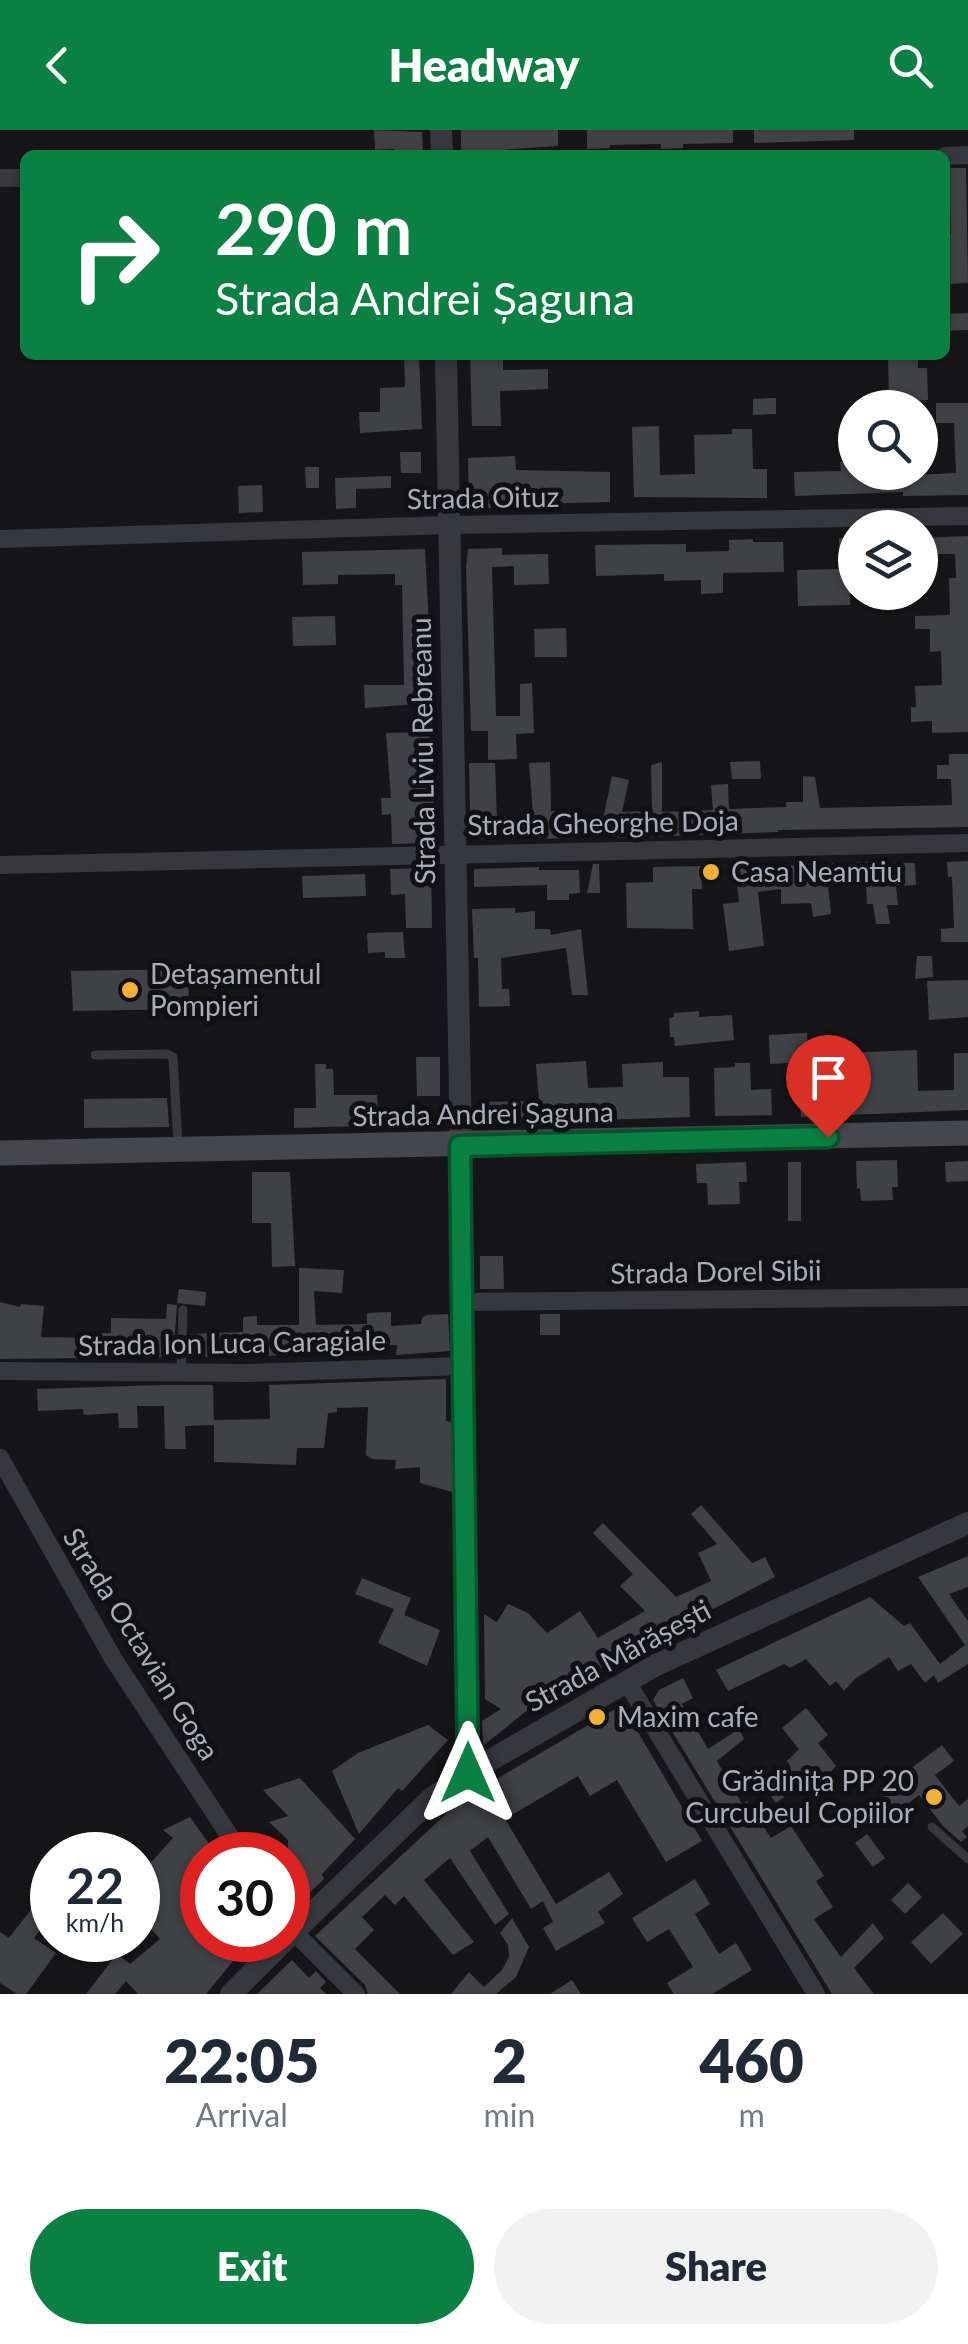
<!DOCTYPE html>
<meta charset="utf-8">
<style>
body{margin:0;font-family:Lato,sans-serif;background:#f2f2f3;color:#1f2937;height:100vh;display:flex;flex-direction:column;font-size:38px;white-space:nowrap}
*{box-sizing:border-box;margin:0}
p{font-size:32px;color:#747a83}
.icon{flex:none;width:55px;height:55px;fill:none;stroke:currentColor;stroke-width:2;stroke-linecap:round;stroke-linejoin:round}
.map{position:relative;height:1864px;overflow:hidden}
.details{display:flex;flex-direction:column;background:#fff;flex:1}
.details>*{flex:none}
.banner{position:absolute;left:20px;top:20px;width:930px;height:210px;border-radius:15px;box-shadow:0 2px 8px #0004;background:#0b8043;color:#fff;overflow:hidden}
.fabs{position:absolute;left:838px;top:260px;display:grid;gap:20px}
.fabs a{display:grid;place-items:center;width:100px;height:100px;border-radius:50%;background:#fff;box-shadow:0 2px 8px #0004;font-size:50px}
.speed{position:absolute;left:30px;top:1702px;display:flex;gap:20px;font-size:50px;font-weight:700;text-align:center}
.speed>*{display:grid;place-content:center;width:130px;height:130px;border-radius:50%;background:#fff;box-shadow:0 2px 8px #0004;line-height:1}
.speed small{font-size:25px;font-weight:400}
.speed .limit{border:15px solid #d22;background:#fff;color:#111}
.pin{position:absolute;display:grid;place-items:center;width:85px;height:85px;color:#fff;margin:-102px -42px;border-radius:50% 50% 50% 0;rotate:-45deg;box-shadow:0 0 10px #0007}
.pin .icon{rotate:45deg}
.me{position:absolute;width:110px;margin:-55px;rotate:0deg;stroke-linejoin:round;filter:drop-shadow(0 0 8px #0008)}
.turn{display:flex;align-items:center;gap:35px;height:210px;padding:0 30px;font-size:45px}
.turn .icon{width:130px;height:130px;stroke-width:2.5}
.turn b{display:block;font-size:70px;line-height:85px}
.eta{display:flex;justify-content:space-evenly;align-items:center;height:170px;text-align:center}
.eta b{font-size:60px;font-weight:800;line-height:70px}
.button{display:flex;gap:20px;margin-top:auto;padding:20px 30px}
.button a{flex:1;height:115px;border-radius:60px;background:#0b8043;color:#fff;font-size:40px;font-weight:800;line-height:115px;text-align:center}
.button a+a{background:#f2f2f3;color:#1f2937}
header{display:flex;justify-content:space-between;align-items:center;height:130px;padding:0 30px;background:#0b8043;color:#fff;font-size:45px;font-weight:800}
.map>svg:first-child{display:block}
.building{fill:#404145}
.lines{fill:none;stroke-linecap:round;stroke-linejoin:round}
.service{stroke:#37383d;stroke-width:9}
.minor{stroke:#37383d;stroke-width:18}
.tertiary{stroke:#37383d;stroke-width:22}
.secondary{stroke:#45474d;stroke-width:25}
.route-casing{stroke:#07532c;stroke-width:25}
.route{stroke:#0b8043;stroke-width:18}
.poi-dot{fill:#f2b134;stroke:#111113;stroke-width:4}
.labels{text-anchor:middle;stroke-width:10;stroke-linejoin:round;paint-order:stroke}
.street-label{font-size:28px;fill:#a8adb8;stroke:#111113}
.poi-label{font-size:28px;fill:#a8adb8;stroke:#111113;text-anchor:start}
</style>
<header><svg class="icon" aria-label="back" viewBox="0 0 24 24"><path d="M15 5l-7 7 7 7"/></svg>Headway<svg class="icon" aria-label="search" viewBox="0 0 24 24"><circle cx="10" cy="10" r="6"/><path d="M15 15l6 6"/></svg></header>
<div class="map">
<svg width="968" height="1864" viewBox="0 0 968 1864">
<rect width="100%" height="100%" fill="#161618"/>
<g class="building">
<polygon points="374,0 422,2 423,24 394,25 394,19 375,20"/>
<polygon points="461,0 558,0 558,16 461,23"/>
<polygon points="587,0 733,0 733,13 683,14 683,18 661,19 661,14 610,15 610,18 587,19"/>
<polygon points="754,0 854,0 854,10 754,13"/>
<polygon points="945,38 966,38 968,153 945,154 945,105 951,105 950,68 945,68"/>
<polygon points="968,183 968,200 945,201 945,184"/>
<polygon points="404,225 419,225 422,299 360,303 359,282 380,282 380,258 405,257"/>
<polygon points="470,225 503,225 503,240 548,239 548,259 500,261 501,296 472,296"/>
<polygon points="888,225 918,225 918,238 927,238 928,270 889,271"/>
<polygon points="776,268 776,284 753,285 753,269"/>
<polygon points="936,273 968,273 968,365 903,366 903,362 795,366 794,342 841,341 840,332 855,331 855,342 893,342 893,346 956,343 954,293 936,293"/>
<polygon points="659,296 660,345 695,344 694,305 732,304 732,299 752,299 753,339 767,339 767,368 634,367 632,297"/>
<polygon points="400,322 421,322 421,343 401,343"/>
<polygon points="515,326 516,340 610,342 610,372 491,375 491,378 469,379 468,328"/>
<polygon points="305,337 319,337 319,358 306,358"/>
<polygon points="391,346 391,358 356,359 356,378 336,379 335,348"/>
<polygon points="262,355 263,382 239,383 238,356"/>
<polygon points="968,406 968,602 932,603 932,591 911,592 911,577 916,577 915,556 942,555 941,521 930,522 930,499 915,499 915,486 950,485 949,448 956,448 955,424 920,424 920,408"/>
<polygon points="839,408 855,408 855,452 850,452 850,475 798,476 797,440 839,439"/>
<polygon points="753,409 753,412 783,412 784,442 723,443 723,463 701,464 701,450 664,451 664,444 596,446 595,415 686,414 686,422 729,421 729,410"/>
<polygon points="502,418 502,425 548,424 549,454 514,455 514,436 492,437 496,586 520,586 520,554 532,553 534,603 516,604 517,629 488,630 488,601 471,601 466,438 468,419"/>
<polygon points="425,419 430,514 427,514 429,573 365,578 364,555 404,555 402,455 395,455 395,444 338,445 338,454 303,455 302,422"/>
<polygon points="335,486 336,515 293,516 292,487"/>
<polygon points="566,498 567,527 535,527 534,499"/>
<polygon points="429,602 430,638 433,638 434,713 392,714 391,684 382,685 381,668 391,668 386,603"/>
<polygon points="949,624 968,624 968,697 778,700 778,702 622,708 600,704 612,646 629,650 622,682 652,681 651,635 662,632 662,682 713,680 711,655 728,654 729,679 786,677 786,672 803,672 803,646 815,647 820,678 952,675 951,649 937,649 937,635 949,635"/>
<polygon points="760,631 761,649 732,649 730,632"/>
<polygon points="550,632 551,681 578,681 578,708 535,709 529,633"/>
<polygon points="469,633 495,633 497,689 509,689 509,708 478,709 478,683 470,683"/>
<polygon points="968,731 968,812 941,812 941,799 954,798 952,747 948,747 947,732"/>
<polygon points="865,732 915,733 916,755 896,756 898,775 887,775 890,794 876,794 873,774 867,774 866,754 828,756 831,784 813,787 811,773 781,774 781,759 758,762 764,816 729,821 723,774 739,772 735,738"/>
<polygon points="593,734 599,734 600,763 587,763"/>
<polygon points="701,736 702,759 692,759 693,799 627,798 626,753 653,752 653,737"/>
<polygon points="539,737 539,740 579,740 580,763 569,764 569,770 547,770 547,755 474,757 474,739"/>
<polygon points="431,738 432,798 406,798 405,764 391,765 390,739"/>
<polygon points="365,744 366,766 303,768 302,746"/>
<polygon points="515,778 515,783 535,781 535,799 550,799 551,805 581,799 588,865 572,865 566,818 501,828 502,859 509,859 510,876 479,877 478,828 474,828 472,779"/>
<polygon points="403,802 405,828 385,828 385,822 368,823 367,803"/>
<polygon points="917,826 932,826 933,847 915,849"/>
<polygon points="188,839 189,879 73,881 71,841"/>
<polygon points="968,850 968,887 929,890 927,851"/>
<polygon points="699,881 699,887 732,885 734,910 675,916 674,907 670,907 669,888 674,887 674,883"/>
<polygon points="807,903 808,932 770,934 769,905"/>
<polygon points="830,916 841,916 841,923 917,920 918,961 954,960 954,923 968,923 968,980 801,987 799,956 832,955"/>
<polygon points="416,927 440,927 440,966 417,966"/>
<polygon points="586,931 588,958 623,957 622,934 663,932 663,947 689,947 690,987 488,994 479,983 478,972 539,971 536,934"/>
<polygon points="735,933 750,933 751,960 771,959 772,985 715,986 714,938 735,937"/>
<polygon points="315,934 326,934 326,939 333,939 334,965 377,965 378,979 392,978 392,995 294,998 294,978 316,978"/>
<polygon points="167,968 169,997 84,998 84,969"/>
<polygon points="897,1030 898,1057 892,1057 893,1070 861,1071 860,1058 857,1059 856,1031"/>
<polygon points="968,1031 968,1051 946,1052 945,1032"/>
<polygon points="746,1032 747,1052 739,1052 740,1074 708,1075 707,1053 697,1053 696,1034"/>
<rect x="788" y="1032" width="13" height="59"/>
<polygon points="252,1042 290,1042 295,1136 272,1137 271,1093 252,1093"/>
<polygon points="480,1126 503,1126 504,1159 480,1159"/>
<polygon points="299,1138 344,1140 342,1163 314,1161 316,1195 367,1194 367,1183 391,1182 391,1196 421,1194 422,1188 427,1185 448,1184 450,1221 396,1225 397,1215 364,1216 364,1224 190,1227 190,1204 243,1202 243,1187 257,1186 257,1195 299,1195"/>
<polygon points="179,1159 206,1162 205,1176 177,1173"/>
<polygon points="0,1172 20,1177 21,1174 44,1176 41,1207 97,1208 97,1203 111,1203 111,1188 166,1189 167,1174 177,1175 173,1227 0,1229"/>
<rect x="540" y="1184" width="20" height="21"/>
<polygon points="446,1249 446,1291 452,1292 452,1362 420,1353 420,1337 395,1339 396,1330 372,1329 366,1325 368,1277 337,1278 337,1282 328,1283 324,1318 297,1318 296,1335 214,1332 214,1290 270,1289 269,1255"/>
<polygon points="161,1255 213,1255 214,1295 185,1296 186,1319 165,1319 164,1276 137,1276 138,1298 119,1298 118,1283 84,1285 83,1279 38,1281 37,1259"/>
<polygon points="701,1375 752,1433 765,1427 775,1447 612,1531 525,1582 483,1616 482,1591 501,1579 485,1569 484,1484 497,1492 508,1474 528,1483 547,1503 580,1481 598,1508 645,1481 620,1456 633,1444 593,1403 603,1393 676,1467 711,1451 698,1423 717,1414 691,1384"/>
<polygon points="968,1426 968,1457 949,1464 968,1491 968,1534 938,1553 934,1545 925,1553 911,1534 898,1541 889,1527 855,1549 844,1561 836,1551 830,1556 806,1529 790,1538 784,1534 728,1561 716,1540 870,1467 904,1496 910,1493 940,1534 965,1515 918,1447"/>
<polygon points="362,1448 411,1468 404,1485 440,1500 427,1536 378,1513 394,1479 355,1464"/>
<polygon points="683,1548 693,1568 682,1574 708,1619 739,1599 744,1609 717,1631 742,1674 747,1671 771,1708 791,1696 824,1746 816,1751 833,1777 814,1789 841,1827 873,1793 884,1808 854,1838 874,1864 832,1864 653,1570 659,1560"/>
<polygon points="622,1575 702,1711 666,1732 617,1650 590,1666 578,1646 505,1689 556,1774 609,1742 623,1764 598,1782 605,1793 556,1821 543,1798 553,1792 543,1771 531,1779 488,1707 470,1721 509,1784 495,1795 450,1728 424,1750 474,1812 453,1825 404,1766 395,1775 385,1765 362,1787 374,1800 355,1819 400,1864 368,1864 365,1855 315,1806 461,1670"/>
<polygon points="806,1578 828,1605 818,1613 836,1636 819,1655 811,1646 776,1673 765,1658 791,1637 787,1631 799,1619 782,1598"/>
<polygon points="428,1595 448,1610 402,1661 398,1658 359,1704 332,1641 358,1623"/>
<polygon points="942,1615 954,1631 935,1645 959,1676 968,1669 968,1696 962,1701 967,1707 961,1712 943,1696 919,1665 880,1695 868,1679 890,1662 886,1657"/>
<polygon points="300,1648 355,1709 322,1744 324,1749 288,1784 288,1710 269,1692 288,1686 263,1660"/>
<polygon points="190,1687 217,1725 202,1725 202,1810 235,1810 243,1819 206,1864 138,1864 126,1851 115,1864 86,1864 117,1824 130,1834 160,1809 138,1784 138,1747 173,1708 163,1700"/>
<polygon points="867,1704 885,1728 873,1737 855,1713"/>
<polygon points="695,1749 710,1774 695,1784 719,1824 736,1813 752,1840 712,1864 674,1864 667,1853 693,1837 669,1799 647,1812 632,1788"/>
<polygon points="908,1753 922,1767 905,1784 891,1770"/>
<polygon points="36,1773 52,1785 34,1808 56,1823 26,1864 17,1864 0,1853 0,1802 9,1808"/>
<polygon points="943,1783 963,1804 931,1834 911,1812"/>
<polygon points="512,1788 529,1817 516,1847 496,1864 451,1864 469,1842 484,1857 502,1840 509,1827 508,1815 500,1803"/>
<polygon points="292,1830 309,1848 316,1841 326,1852 320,1858 326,1864 257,1864"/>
<polygon points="572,1850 581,1864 550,1864"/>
</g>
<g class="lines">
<g class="service">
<polyline points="95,925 167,924 173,927 178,1015"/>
<polyline points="181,1243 183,1180"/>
<polyline points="932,1697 968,1729"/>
</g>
<g class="minor">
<polyline points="945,26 968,25"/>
<polyline points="0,48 25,48"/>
<polyline points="0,409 450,395 968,386"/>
<polyline points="0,735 968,713"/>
<polyline points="461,1016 468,1643"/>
<polyline points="464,1172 968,1167"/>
<polyline points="0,1241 249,1243 465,1236"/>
<polyline points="0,1328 114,1530 242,1725"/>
<polyline points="627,1552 816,1864"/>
<polyline points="288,1796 356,1864"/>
</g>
<g class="tertiary">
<polyline points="441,0 442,25"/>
<polyline points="446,225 461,1016"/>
<polyline points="288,1807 432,1668 468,1643 656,1535 968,1393"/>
<polyline points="231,1864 285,1810"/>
</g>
<polyline class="secondary" points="0,1023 968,1003"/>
</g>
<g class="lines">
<defs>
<polyline id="route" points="468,1643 460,1016 828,1007"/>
</defs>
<use href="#route" class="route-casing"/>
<use href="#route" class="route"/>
</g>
<g class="poi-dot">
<circle cx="711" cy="742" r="10"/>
<circle cx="130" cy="860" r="10"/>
<circle cx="597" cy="1587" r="10"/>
<circle cx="934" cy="1667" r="10"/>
</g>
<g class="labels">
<g class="street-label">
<text transform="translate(483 368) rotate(-1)" y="10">Strada Oituz</text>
<text transform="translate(423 621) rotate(-91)" y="10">Strada Liviu Rebreanu</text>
<text transform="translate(603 693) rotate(-1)" y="10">Strada Gheorghe Doja</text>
<text transform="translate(483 984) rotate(-1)" y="10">Strada Andrei Șaguna</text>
<text transform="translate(716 1142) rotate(-1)" y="10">Strada Dorel Sibii</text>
<text transform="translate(232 1213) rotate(-1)" y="10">Strada Ion Luca Caragiale</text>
<text transform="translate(141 1514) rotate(58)" y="10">Strada Octavian Goga</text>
<text transform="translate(618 1526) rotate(-28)" y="10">Strada Mărășești</text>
</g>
<g class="poi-label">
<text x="731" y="752">Casa Neamtiu</text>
<text x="150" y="854">Detașamentul<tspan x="150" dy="32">Pompieri</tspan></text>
<text x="617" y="1597">Maxim cafe</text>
<text x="914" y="1661" text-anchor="end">Grădinița PP 20<tspan x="914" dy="32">Curcubeul Copiilor</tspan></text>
</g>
</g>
</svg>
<div class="fabs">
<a><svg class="icon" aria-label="search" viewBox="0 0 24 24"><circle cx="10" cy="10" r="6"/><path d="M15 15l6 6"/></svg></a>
<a><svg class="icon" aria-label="layers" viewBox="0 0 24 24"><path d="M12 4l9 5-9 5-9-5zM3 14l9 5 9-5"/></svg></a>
</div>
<div class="speed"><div>22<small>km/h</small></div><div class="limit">30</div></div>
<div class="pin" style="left:828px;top:1007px;background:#d93025"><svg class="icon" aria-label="arrive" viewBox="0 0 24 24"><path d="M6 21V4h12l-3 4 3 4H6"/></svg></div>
<svg class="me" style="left:468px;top:1643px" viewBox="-20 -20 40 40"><path d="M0-17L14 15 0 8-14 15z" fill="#0b8043" stroke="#fff" stroke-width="4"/></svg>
<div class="banner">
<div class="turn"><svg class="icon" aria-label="right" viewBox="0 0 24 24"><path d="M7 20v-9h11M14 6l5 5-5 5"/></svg><div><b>290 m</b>Strada Andrei Șaguna</div></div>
</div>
</div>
<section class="details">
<div class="eta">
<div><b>22:05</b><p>Arrival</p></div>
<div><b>2</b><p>min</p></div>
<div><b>460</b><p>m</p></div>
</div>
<div class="button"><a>Exit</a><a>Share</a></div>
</section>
